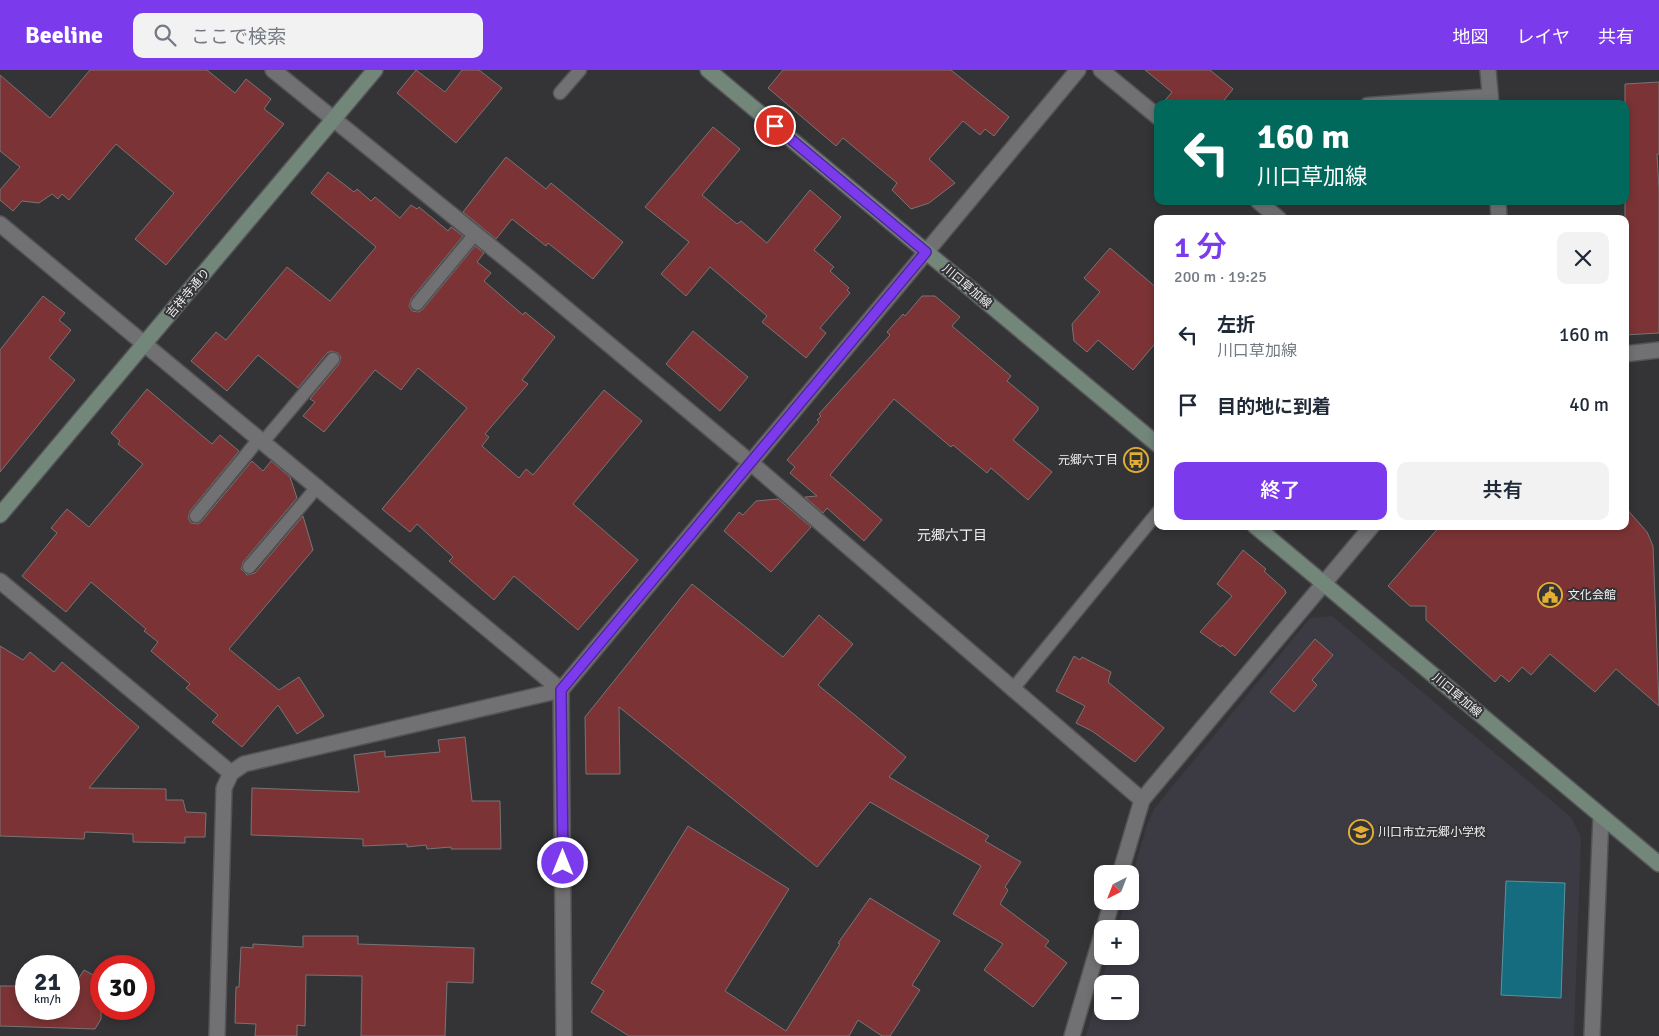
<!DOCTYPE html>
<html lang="ja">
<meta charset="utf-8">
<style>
body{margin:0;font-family:Signika,"Noto Sans JP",sans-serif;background:#f2f2f3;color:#1f2937;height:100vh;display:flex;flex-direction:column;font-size:19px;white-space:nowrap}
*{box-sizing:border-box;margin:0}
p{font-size:16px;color:#747a83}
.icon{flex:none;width:28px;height:28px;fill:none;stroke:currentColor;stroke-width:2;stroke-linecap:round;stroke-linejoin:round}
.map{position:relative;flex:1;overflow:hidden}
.panel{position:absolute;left:1154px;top:145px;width:475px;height:315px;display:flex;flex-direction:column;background:#fff;border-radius:10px;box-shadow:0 2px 8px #0003}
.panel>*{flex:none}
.guide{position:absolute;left:1154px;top:30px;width:475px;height:105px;border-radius:10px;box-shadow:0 2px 8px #0003;background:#00695c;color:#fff;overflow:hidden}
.needle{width:32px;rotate:222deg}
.buttons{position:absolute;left:1094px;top:795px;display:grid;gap:10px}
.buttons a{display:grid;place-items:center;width:45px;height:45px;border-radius:10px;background:#fff;box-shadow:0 2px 8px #0003;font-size:25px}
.speed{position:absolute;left:15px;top:885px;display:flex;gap:10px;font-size:25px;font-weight:700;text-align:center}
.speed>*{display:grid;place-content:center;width:65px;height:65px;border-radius:50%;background:#fff;box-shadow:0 2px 8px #0003;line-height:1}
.speed small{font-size:12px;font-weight:400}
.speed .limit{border:8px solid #d22;background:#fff;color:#111}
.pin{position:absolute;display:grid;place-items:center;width:42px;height:42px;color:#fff;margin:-21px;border:2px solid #fff;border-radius:50%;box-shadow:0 1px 5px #0007}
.me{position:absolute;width:55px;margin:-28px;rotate:0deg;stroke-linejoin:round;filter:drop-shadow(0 0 4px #0008)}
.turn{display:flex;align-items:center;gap:18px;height:105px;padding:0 20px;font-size:22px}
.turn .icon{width:65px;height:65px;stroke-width:2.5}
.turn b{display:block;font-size:35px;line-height:42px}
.round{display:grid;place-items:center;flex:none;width:52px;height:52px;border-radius:10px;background:#f2f2f3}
.head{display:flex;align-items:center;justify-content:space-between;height:85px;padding:0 20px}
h1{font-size:30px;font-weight:600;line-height:38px;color:#7c3aed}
.action{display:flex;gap:10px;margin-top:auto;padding:10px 20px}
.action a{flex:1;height:58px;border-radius:10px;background:#7c3aed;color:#fff;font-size:20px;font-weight:600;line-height:58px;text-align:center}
.action a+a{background:#f2f2f3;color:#1f2937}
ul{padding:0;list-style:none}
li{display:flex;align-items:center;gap:15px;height:70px;padding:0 20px}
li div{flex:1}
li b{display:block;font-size:19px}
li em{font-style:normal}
header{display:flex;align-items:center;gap:30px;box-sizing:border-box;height:70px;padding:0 25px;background:#7c3aed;color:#fff}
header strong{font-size:24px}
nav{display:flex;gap:28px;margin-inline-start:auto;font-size:18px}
.search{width:350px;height:45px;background:#f2f2f3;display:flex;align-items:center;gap:12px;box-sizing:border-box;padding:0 18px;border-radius:10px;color:#747a83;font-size:19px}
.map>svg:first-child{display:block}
.built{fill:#3c3a43;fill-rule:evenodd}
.water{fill:#156c7e;stroke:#5794a1}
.building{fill:#7b3335;stroke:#787474}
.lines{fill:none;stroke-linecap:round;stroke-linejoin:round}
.lane-casing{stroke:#535355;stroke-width:15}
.street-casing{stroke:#535355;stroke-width:18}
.secondary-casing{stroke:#535355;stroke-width:18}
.lane{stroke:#717073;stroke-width:12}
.street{stroke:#717073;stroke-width:15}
.secondary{stroke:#72867a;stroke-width:15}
.route-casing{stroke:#51269a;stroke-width:12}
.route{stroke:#7c3aed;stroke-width:9}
.labels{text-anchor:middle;stroke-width:4;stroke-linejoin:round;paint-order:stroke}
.street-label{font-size:12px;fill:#f0f0f2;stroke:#343437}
.poi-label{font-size:12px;fill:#f0f0f2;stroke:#343437;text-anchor:start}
.neighbourhood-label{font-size:14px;fill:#f0f0f2;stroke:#343437}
</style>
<header>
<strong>Beeline</strong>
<div class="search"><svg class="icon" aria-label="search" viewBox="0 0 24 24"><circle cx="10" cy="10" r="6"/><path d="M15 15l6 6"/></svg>ここで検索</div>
<nav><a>地図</a><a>レイヤ</a><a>共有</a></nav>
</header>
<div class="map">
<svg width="1659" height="966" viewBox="0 0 1659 966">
<rect width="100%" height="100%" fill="#343437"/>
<path class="built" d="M1332,546L1572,748L1581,768L1574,966H1086L1109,886H1130V859H1117L1125,831H1130V813L1147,755L1154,739L1310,548ZM1102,914H1130V941H1102Z"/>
<polygon class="water" points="1506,811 1565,813 1561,928 1501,925"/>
<g class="building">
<polygon points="90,0 207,0 235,23 246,9 271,29 264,39 284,54 166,195 135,169 174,123 116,74 69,130 62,124 58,129 52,124 39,133 22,131 13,141 0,130 0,120 20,97 0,81 0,5 50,48"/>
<polygon points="416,0 445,22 462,0 479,0 502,18 456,73 397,23"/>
<polygon points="783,0 951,0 1009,47 994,66 985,59 980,65 963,51 929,89 955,113 929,133 911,139 892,120 897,113 843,68 836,76 768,18"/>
<polygon points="1145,0 1210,0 1233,19 1221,34 1162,34 1172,22"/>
<polygon points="1659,12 1659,84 1657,84 1659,120 1659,263 1625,265 1625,14"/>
<polygon points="713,57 740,79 702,125 737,154 741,151 767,173 810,120 841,147 814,180 834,197 830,201 849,218 847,220 850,223 820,258 826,263 806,288 762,252 767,246 710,197 686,226 661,204 689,172 645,137"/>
<polygon points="506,87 546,119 551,113 623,172 593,209 548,173 546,176 512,149 496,169 463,142"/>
<polygon points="328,102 354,122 357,119 371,131 375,127 400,148 411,135 417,139 419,137 448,161 451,157 463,166 411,229 409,236 412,241 419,242 423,239 475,176 484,183 477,192 491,203 484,211 523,245 525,242 555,267 522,310 528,314 485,364 489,367 482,376 519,408 526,399 533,405 604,320 642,351 573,434 638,490 578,560 514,506 494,530 449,491 453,487 417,454 410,462 382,439 467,338 418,298 401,320 375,300 324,362 303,346 315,332 310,329 339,294 341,287 338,283 331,281 327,283 298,318 258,285 227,321 191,291 216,262 226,270 287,197 330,231 376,177 311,123"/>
<polygon points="1110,178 1158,219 1158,270 1133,300 1098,270 1087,282 1074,271 1072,254 1100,222 1084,208"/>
<polygon points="43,226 65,243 59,250 71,260 49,288 75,310 0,402 0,280"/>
<polygon points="922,226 935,226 960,247 952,256 1011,306 1007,311 1038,337 1038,340 1013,370 1052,402 1028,430 991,398 987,403 953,375 951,377 894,329 830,405 882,450 864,471 827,438 823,443 805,427 817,426 790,403 795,397 787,390 819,352 817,350 821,346 819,344 890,265 887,262 903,244 905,246"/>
<polygon points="693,261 748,307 720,341 666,294"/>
<polygon points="147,319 212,374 220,365 239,381 190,441 188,448 191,453 198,454 202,451 252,391 263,401 271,391 290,407 297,428 243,492 241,499 247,505 255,503 303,446 313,480 229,579 279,620 299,607 324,646 297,664 278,635 242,677 212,652 218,645 186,618 190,614 151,581 158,572 144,561 146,559 91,512 66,542 22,506 57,463 51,458 67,439 89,457 143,394 118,374 120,371 111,363"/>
<polygon points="778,429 811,457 771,502 724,461 739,442 743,445 756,431"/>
<polygon points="1625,437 1647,462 1653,476 1659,636 1616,599 1595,622 1550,584 1531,605 1522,597 1509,612 1501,605 1495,612 1426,550 1426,536 1410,536 1388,516 1440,456 1625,456"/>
<polygon points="1243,480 1266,499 1264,501 1285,520 1286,523 1235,586 1222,575 1221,577 1200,562 1232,526 1217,514"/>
<polygon points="692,514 783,587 819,545 853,574 818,615 906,687 889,707 989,766 985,771 1021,792 1005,817 1008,820 1000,834 1049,871 1045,876 1067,893 1033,937 984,900 1003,874 953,844 981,796 870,732 817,797 619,637 620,704 586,704 585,647"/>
<polygon points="1315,569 1333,585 1312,610 1317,615 1294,642 1270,622"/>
<polygon points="0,576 23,590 30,582 54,602 62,592 139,657 89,718 166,719 166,730 183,730 186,742 206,743 205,767 185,767 185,773 133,772 133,764 85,762 84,769 0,766"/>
<polygon points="1074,586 1080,590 1082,587 1111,602 1108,612 1164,658 1135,692 1092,661 1076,653 1085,636 1056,621"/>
<polygon points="465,667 472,731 500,731 501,779 451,779 451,777 427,779 426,775 407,777 407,774 363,776 363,769 251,765 252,718 359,722 354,685 385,681 385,687 440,682 438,670"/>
<polygon points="688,756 789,819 725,921 786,961 840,874 838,873 870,828 940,871 912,915 920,920 890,966 882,966 858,950 849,966 629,966 591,942 604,921 591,913"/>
<polygon points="303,866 358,866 358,874 474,878 473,913 447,912 445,966 361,966 362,906 306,905 305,956 297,955 297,966 255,966 256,954 235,953 236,917 239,917 241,877 253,878 253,874 303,877"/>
<polygon points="84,900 101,909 101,949 95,959 0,956 0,916 26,916 26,939 69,939 69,917 73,917"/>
</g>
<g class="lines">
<defs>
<g id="lane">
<polyline points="560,23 580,0"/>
<polyline points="1367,34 1490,25"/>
<polyline points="417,234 475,164"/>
<polyline points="263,372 333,289"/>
<polyline points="196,446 259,369"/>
<polyline points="249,497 318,416"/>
<polyline points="1012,620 1158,442"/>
</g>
<g id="street">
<polyline points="273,0 527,206 751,393 1142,730"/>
<polyline points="1101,0 1158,47"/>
<polyline points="1488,0 1491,34"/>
<polyline points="1258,131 1279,149"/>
<polyline points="1498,131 1499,149"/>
<polyline points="0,154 561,620"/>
<polyline points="1625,284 1659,280"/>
<polyline points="0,511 231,703"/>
<polyline points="1120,804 1142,730 1372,456"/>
<polyline points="1104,859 1112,831"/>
<polyline points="217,966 224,718 231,703 244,694 561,620"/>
<polyline points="564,966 561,620 1078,0"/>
<polyline points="1072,966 1102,864"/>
<polyline points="1592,966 1601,746"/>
</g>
<g id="secondary">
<polyline points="708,0 1158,375"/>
<polyline points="0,445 375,0"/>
<polyline points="1255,456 1659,794"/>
</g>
</defs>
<use href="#lane" class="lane-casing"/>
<use href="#street" class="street-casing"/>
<use href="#secondary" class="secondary-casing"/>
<use href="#lane" class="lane"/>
<use href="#street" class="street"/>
<use href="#secondary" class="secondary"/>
</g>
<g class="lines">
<defs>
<polyline id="route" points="563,793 561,620 926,182 775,56"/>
</defs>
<use href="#route" class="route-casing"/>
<use href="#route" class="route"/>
</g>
<defs>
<symbol id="bus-ring" viewBox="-11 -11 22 22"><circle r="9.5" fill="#343437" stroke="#e2af34" stroke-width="1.5"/><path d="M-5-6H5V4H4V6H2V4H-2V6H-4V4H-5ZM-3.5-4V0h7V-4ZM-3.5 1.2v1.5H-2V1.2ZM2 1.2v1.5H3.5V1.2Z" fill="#e2af34"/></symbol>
<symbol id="civic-ring" viewBox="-11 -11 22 22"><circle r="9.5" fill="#343437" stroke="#e2af34" stroke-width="1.5"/><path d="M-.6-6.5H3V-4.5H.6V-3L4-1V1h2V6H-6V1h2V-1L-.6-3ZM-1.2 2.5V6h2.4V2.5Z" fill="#e2af34"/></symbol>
<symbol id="school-ring" viewBox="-11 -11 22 22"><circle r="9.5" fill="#343437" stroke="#e2af34" stroke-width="1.5"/><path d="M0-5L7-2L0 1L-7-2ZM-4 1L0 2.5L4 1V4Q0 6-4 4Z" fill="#e2af34"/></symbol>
</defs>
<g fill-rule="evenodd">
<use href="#bus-ring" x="1122" y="376" width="28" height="28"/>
<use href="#civic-ring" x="1536" y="511" width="28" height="28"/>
<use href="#school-ring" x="1347" y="748" width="28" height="28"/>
</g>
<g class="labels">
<g class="street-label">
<text transform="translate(967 216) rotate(40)" y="4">川口草加線</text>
<text transform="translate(188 223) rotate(-50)" y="4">吉祥寺通り</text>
<text transform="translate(1457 625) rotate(40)" y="4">川口草加線</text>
</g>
<g class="poi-label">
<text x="1118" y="394" text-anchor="end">元郷六丁目</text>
<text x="1568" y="529">文化会館</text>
<text x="1378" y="766">川口市立元郷小学校</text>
</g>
<g class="neighbourhood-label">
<text x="952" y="470">元郷六丁目</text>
</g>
</g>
</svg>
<div class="buttons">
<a><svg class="needle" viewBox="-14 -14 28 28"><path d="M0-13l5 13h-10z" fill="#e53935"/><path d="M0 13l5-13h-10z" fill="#747a83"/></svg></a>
<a>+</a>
<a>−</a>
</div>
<div class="speed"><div>21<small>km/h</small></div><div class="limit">30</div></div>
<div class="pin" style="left:775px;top:56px;background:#d93025"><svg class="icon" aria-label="arrive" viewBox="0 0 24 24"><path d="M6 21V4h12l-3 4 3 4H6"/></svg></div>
<svg class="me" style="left:563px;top:793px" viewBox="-20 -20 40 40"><circle r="17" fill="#7c3aed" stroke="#fff" stroke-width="3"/><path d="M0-11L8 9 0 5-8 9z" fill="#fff"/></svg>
<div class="guide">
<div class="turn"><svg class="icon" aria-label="left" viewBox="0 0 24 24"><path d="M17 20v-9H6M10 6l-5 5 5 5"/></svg><div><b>160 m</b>川口草加線</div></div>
</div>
<section class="panel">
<div class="head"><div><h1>1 分</h1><p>200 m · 19:25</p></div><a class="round"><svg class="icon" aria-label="close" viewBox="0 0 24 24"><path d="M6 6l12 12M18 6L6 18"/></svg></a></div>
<ul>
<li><svg class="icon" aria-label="left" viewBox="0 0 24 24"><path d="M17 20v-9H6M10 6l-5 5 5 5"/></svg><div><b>左折</b><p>川口草加線</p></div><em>160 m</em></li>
<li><svg class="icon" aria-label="arrive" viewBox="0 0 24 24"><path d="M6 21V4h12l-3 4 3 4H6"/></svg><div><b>目的地に到着</b></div><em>40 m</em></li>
</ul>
<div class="action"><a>終了</a><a>共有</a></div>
</section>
</div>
